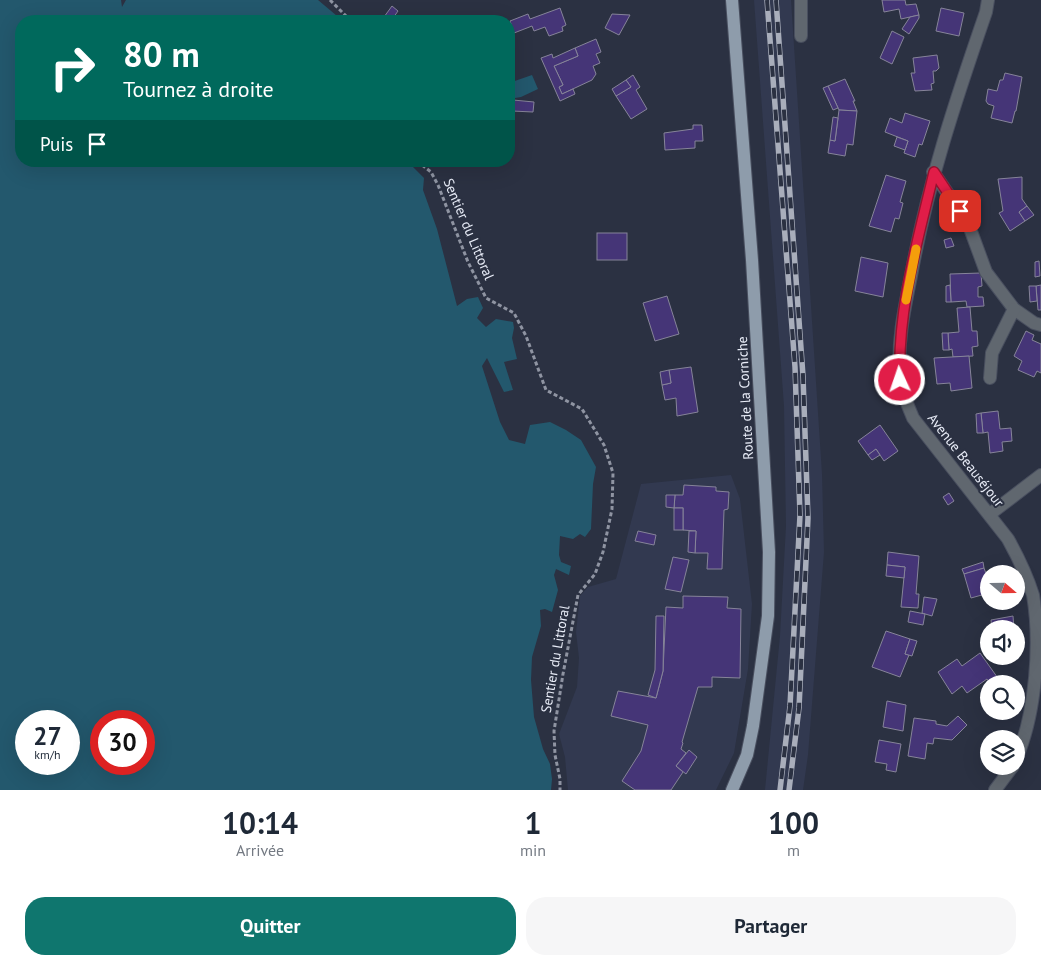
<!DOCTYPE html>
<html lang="fr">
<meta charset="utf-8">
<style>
body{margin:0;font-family:"PT Sans",sans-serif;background:#f6f6f7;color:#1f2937;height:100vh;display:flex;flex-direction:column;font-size:19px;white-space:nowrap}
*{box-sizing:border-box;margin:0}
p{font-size:16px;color:#747a83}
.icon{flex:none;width:28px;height:28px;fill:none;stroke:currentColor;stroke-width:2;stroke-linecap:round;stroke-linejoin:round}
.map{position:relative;height:790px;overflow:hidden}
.sheet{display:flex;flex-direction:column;background:#fff;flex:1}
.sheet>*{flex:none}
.top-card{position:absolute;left:15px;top:15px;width:500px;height:152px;border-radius:20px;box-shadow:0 5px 20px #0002;background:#00695c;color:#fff;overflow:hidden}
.needle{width:32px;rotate:110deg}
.tools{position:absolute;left:980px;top:565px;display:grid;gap:10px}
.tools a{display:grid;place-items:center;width:45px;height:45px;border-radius:50%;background:#fff;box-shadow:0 5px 20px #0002;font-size:25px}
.speed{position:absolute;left:15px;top:710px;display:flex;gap:10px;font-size:25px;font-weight:700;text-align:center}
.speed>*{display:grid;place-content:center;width:65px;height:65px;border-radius:50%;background:#fff;box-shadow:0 5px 20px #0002;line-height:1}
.speed small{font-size:12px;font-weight:400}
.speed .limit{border:8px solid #d22;background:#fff;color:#111}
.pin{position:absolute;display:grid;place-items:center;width:42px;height:42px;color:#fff;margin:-21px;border-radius:10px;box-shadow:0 2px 8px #0006}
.me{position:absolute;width:55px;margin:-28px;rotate:357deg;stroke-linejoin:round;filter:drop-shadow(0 0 4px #0008)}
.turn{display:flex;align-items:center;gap:18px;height:105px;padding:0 25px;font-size:22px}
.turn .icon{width:65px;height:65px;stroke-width:2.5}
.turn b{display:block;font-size:35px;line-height:42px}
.then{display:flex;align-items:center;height:48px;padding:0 25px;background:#0003;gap:10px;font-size:19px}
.eta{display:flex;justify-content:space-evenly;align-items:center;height:85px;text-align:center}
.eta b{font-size:30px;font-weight:600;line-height:35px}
.cta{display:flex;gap:10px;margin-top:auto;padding:10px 25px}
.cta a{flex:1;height:58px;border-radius:20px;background:#0f766e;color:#fff;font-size:20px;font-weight:600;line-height:58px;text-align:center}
.cta a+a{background:#f6f6f7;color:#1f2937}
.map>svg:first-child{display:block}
.built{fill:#323950}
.water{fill:#23586d;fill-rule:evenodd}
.building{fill:#453577;stroke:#868499}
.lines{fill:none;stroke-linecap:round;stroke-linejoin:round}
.minor-casing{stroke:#494f5f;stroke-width:14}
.primary-casing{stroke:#494f5f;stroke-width:14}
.path{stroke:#8f94a2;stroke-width:3;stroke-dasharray:4 2.5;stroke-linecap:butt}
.minor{stroke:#60676f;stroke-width:12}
.primary{stroke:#8e9cab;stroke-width:12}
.rail-casing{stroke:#a9aebb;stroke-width:5.5}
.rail{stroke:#2b3142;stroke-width:4;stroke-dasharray:11;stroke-linecap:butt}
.route-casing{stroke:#92132f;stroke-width:12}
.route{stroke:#e11d48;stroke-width:9}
.slow{stroke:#f59e0b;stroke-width:9}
.labels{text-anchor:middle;stroke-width:4;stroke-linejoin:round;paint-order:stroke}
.street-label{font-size:14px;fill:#e8ecf7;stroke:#2b3142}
</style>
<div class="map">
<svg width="1041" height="790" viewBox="0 0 1041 790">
<rect width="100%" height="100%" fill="#2b3142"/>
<g class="built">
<polygon points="754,0 791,0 822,474 824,552 808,755 803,790 765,790 780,636 786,526 784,406"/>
<polygon points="731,475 740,499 752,604 748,669 734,753 716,790 568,790 565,757 559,734 577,687 579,658 576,632 580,596 588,587 616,579 641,484"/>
</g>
<g class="water">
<path d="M0,0H121L122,7L126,0H318L343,21H21V161H407L424,178L423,190L437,229L457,306L467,299L478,297L483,308L477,318L486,327L496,319L513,322L514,328L512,338L517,359L504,362L513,390L504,392L487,358L482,366L500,422L509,440L525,444L530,425L550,422L566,430L581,440L596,467L593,484L591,529L585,537L580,534L573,539L560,536L559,555L561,562L571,566L569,575L556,569L554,575L558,590L552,612L545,609L540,610L541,626L532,657L531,680L534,717L543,749L550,764L552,779L551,790H0ZM26,721H69V764H26ZM101,721H144V764H101Z"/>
<polygon points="532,75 538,89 521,97 509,99 509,83"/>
</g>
<g class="building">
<polygon points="882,0 905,0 906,5 916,4 919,15 901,19 899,9 884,12"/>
<polygon points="392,6 398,11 391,21 384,17"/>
<polygon points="560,8 566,25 562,27 563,31 549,36 545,27 534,31 532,26 514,33 510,21 528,14 530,19"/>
<polygon points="941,8 964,13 959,36 936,31"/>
<polygon points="612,14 630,15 619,35 605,28"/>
<polygon points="919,15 919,18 909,34 902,29 910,17"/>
<polygon points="892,31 904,37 892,64 880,58"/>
<polygon points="596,39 601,52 596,54 600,63 593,66 596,74 592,80 562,94 559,87 563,85 554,66 578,56 575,48"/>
<polygon points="575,48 578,56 554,66 563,85 559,87 562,94 573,89 575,94 560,101 541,58 552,54 553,58"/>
<polygon points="937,55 939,68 936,71 933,71 934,83 931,84 932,90 915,91 911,73 915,73 913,58"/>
<polygon points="1005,73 1022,77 1016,111 1015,111 1012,123 991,118 994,106 988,104 986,101 988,89 997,91 1000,80 1003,80"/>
<polygon points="633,75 640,87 636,90 647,109 631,119 616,96 631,87 626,80"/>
<polygon points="845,79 855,101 853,101 857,111 839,110 828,86"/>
<polygon points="626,80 631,87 616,96 612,89"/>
<polygon points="828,86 838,108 833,110 823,88"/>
<polygon points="513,100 534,102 533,112 512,111"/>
<polygon points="839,110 857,111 853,145 847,144 845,156 828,153 830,140 835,141"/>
<polygon points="905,113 930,121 922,145 919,144 915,157 904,153 908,141 885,132 890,118 902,123"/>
<polygon points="833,117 838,118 835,141 830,140"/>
<polygon points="693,125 702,125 703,141 695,141 695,148 665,150 664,133 693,129"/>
<polygon points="897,137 908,141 905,150 894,146"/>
<polygon points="886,175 906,181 900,202 903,203 899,219 895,218 891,232 869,226"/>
<polygon points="1022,177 1022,199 1027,206 1019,212 1025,221 1010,231 999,213 1003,211 998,179"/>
<polygon points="1027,206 1034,215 1025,221 1019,212"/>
<rect x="597" y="233" width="30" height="27"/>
<polygon points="951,238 954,246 946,248 944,240"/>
<polygon points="861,257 888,263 883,297 855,291"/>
<polygon points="1039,261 1040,276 1035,277 1035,262"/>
<polygon points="981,273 982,286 978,287 978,297 983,297 984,306 967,307 966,301 951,302 950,274"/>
<polygon points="950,285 951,302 946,302 946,286"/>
<polygon points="1041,285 1041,310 1038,310 1036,286"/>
<polygon points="1029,286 1036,286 1037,301 1030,302"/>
<polygon points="667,296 679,334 655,341 643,303"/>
<polygon points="970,307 972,331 977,331 978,346 972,347 973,356 953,357 952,349 949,350 948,333 959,332 957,308"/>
<polygon points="1026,331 1034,335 1032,340 1041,344 1041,373 1037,371 1034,377 1018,370 1022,361 1014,356"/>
<polygon points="942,333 948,333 949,350 943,350"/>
<polygon points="969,356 972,388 951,391 950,383 937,384 934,358"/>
<polygon points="691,367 698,412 677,416 676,398 665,400 662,385 671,383 669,370"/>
<polygon points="669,370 671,383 662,385 660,372"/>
<polygon points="998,411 1000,429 1011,428 1012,441 1002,442 1003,451 990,453 988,432 983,433 981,413"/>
<polygon points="981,413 983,433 977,433 976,414"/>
<polygon points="880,425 898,451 884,461 876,449 868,455 858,441"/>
<polygon points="876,449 880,455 872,460 868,455"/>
<polygon points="684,485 716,487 716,491 729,492 728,509 724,510 722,569 707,569 708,553 695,553 696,531 683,530 683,508 674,508 675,495 683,495"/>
<polygon points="949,493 954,501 948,505 943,497"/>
<polygon points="666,495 675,495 674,508 666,507"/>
<rect x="674" y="508" width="9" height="22"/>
<polygon points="638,531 656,535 654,545 635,541"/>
<polygon points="689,531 696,531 695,553 688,552"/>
<polygon points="888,552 919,556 916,594 919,594 918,608 901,607 905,567 887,565"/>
<polygon points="673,557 689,560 681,592 665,589"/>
<polygon points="983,562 984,568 964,574 962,569"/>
<polygon points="887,565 905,567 904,578 886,576"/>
<polygon points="984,568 989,582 989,593 971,598 964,574"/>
<polygon points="683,596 728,597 727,608 741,609 740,678 712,677 712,687 698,687 682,742 683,743 681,749 686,753 676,766 683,772 671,790 635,790 622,781 641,751 648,725 611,716 618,691 656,698 663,671 666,607 683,608"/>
<polygon points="924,597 937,599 932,616 922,613"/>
<polygon points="910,611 925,614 923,625 908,622"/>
<polygon points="656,616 664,616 663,671 656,698 648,695 655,670"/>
<polygon points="1013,616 1014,629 992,629 991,620"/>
<polygon points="886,631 910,639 905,654 909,655 900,677 872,667"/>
<polygon points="910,639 917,641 912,656 905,654"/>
<polygon points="980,653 1000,681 997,684 990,684 987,679 967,693 962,686 952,694 938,672 957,659 962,666"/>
<polygon points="887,701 906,705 903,731 883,727"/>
<polygon points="958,716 967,725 952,740 934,738 933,744 927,743 925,759 908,756 914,718 936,721 936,724 947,726"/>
<polygon points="879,740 901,744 896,772 886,770 887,764 875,762"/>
<polygon points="689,750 697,757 686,774 676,766"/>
</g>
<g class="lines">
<defs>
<g id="minor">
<polyline points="801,0 801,36"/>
<path d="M988,0L986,12C956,99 927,186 911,276C904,310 897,343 900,378C901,392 908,405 913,418L1008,539C1018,557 1027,576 1033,595C1041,643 1036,714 1016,759"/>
<polyline points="933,172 968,223 986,272 1014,309 1034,323 1041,325"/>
<polyline points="990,378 992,353 1014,309"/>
<polyline points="990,514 1041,475"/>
<polyline points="995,790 1013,766"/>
</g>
<polyline id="primary" points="732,790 747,755 753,726 768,616 769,552 752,260 732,0"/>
</defs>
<use href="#minor" class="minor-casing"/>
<use href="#primary" class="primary-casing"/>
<g class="path">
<polyline points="330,0 351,21"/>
<polyline points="417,161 431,172 438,185 468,262 486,298 514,313 526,336 546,390 582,409 604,445 613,473 612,509 603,552 595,574 578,595 563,674 554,731 555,755 560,779 560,790"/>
</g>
<use href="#minor" class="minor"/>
<use href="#primary" class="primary"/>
<defs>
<g id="rail">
<polyline points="767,0 795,367 800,515 790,706 780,790"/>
<polyline points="776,0 803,376 808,518 799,708 789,790"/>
</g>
</defs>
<use href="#rail" class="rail-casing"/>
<use href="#rail" class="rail"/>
</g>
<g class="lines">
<defs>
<path id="route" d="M900,380C897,310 918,240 934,172L960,211"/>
</defs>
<use href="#route" class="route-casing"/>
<use href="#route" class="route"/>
<polyline class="slow" points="906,300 916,249"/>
</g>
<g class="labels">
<g class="street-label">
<text transform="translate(469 229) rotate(67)" y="5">Sentier du Littoral</text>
<text transform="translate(745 398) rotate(-93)" y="5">Route de la Corniche</text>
<text transform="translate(966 460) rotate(52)" y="5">Avenue Beauséjour</text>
<text transform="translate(555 659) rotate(-80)" y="5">Sentier du Littoral</text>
</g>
</g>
</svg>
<div class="tools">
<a><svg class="needle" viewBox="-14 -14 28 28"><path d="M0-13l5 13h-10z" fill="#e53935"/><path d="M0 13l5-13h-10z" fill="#747a83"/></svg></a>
<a><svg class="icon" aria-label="sound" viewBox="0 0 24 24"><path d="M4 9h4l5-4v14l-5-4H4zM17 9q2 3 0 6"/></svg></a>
<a><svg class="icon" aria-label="search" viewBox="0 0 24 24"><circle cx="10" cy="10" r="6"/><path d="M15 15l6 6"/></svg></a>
<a><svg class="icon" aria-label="layers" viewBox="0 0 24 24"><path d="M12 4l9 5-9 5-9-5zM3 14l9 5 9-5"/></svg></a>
</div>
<div class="speed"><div>27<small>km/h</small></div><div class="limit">30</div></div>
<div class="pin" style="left:960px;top:211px;background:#d93025"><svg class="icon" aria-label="arrive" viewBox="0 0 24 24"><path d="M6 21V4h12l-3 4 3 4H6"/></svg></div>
<svg class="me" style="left:900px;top:380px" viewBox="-20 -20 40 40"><circle r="17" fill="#e11d48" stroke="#fff" stroke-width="3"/><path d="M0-11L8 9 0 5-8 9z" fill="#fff"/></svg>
<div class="top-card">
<div class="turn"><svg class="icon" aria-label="right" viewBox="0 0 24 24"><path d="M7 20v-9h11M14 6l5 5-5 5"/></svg><div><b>80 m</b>Tournez à droite</div></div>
<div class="then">Puis<svg class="icon" aria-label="arrive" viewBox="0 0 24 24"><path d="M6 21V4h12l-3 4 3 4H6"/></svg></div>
</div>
</div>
<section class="sheet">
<div class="eta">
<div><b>10:14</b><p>Arrivée</p></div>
<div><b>1</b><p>min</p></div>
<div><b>100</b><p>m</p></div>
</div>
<div class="cta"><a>Quitter</a><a>Partager</a></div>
</section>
